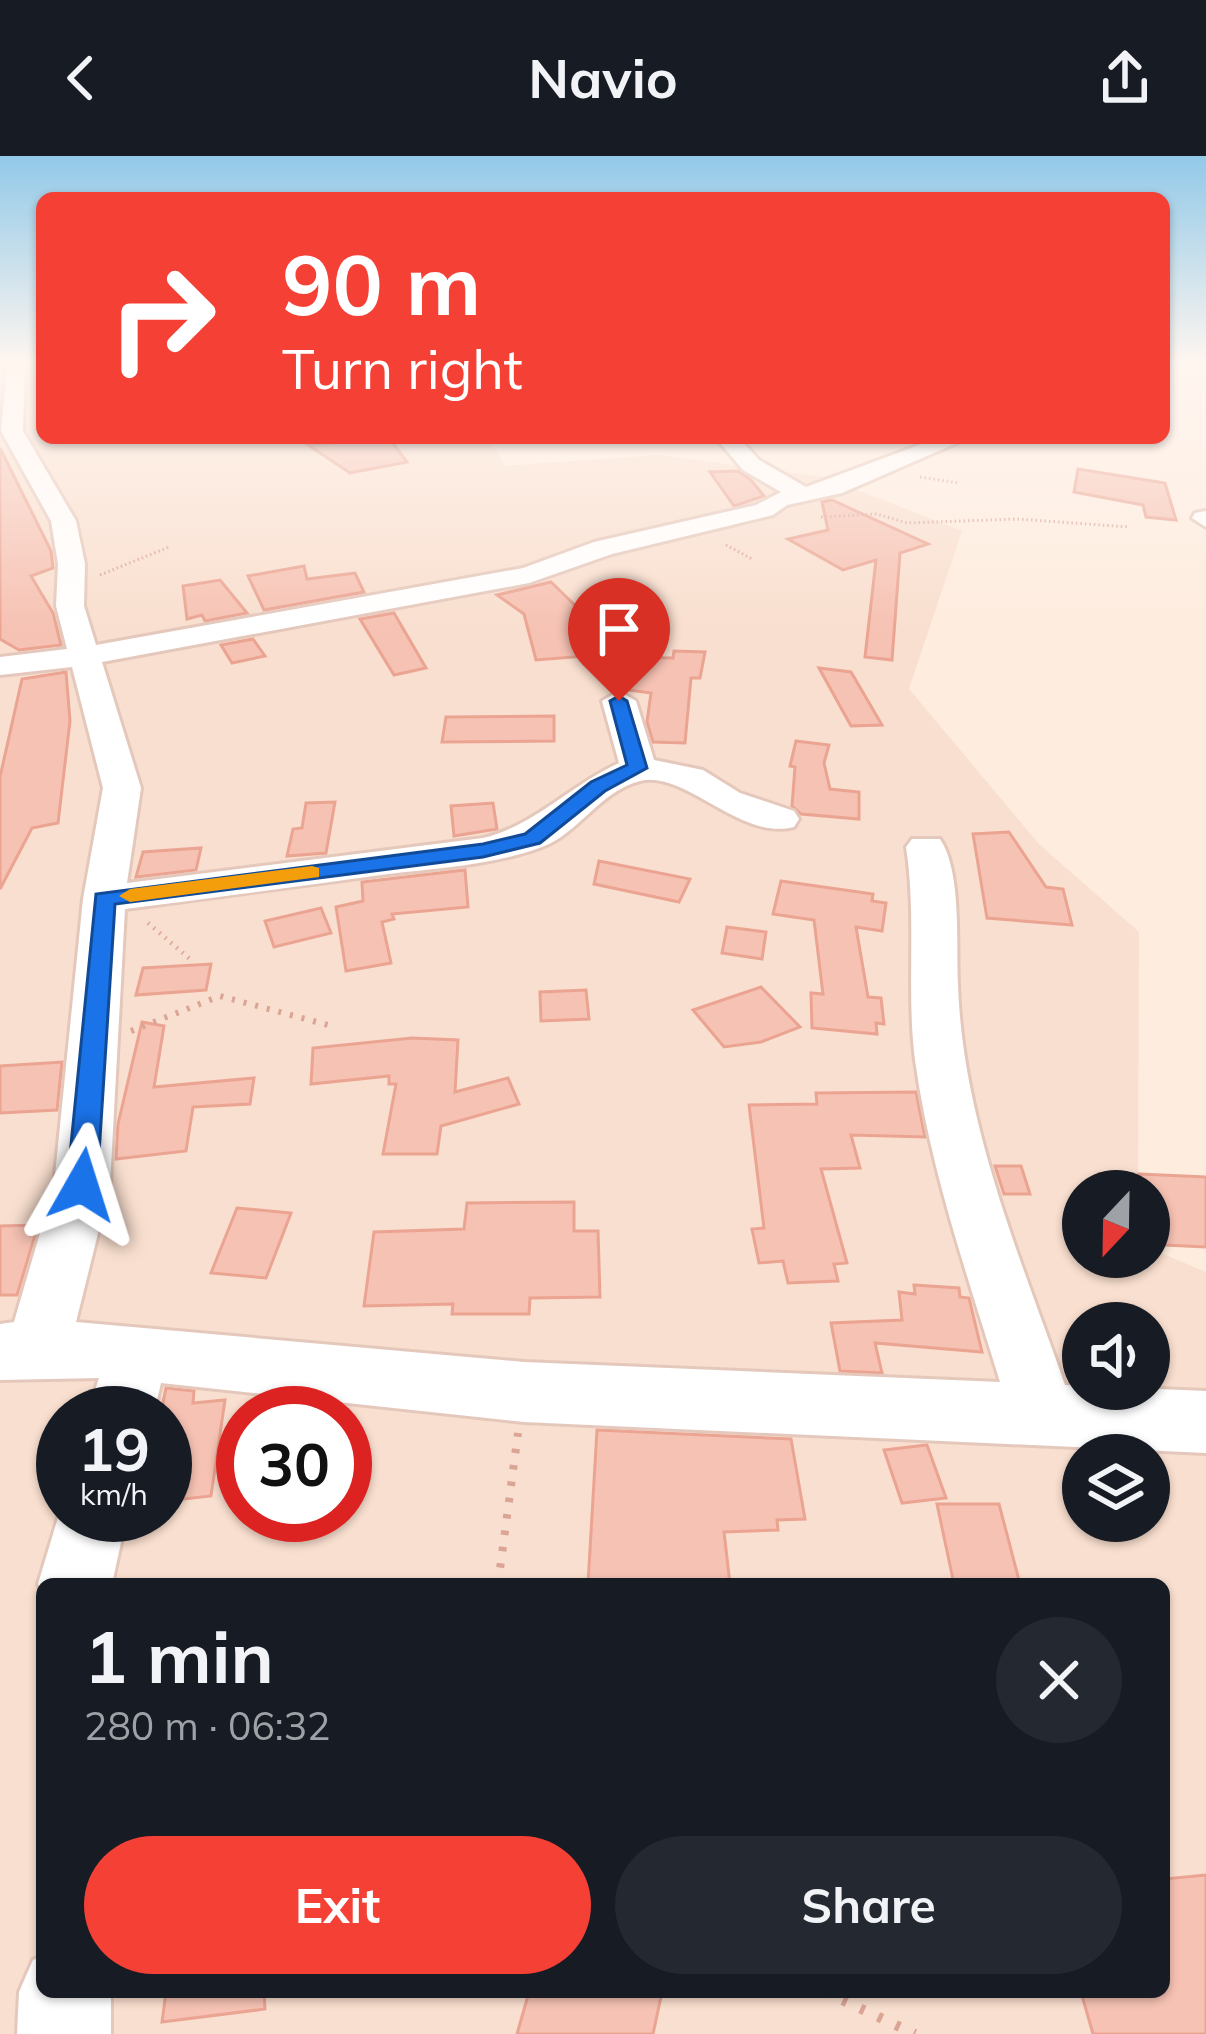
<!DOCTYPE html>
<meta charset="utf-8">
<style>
body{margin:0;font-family:Mulish,sans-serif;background:#242831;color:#f1f3f6;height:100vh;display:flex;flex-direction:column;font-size:45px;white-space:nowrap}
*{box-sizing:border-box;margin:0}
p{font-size:39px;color:#9ea1a6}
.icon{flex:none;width:66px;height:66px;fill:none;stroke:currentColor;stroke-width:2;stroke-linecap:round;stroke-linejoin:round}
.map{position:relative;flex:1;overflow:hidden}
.drawer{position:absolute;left:36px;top:1422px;width:1134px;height:420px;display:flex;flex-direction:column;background:#171b24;border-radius:18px;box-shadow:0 3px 9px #0004}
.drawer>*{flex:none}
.top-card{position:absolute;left:36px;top:36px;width:1134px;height:252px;border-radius:18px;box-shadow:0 3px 9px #0004;background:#f54036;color:#fff;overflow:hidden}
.needle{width:78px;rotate:202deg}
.buttons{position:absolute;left:1062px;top:1014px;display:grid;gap:24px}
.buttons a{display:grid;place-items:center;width:108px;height:108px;border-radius:50%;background:#171b24;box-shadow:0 3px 9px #0004;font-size:60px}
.speed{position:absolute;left:36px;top:1230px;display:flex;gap:24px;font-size:60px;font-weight:700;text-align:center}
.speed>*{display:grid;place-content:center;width:156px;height:156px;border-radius:50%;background:#171b24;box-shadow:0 3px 9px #0004;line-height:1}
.speed small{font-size:30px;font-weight:400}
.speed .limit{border:18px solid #d22;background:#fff;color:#111}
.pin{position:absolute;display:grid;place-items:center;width:102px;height:102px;color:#fff;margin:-123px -51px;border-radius:50% 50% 50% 0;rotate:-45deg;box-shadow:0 0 12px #0007}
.pin .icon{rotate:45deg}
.me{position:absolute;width:132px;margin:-66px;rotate:6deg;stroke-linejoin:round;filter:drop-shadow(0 0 9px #0008)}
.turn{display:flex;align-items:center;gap:42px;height:252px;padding:0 48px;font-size:54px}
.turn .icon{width:156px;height:156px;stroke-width:2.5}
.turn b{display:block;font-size:84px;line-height:102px}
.round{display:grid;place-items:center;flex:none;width:126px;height:126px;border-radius:63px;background:#242831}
.overview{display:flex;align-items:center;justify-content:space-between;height:204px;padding:0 48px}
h1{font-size:72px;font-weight:700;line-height:90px}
.cta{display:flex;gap:24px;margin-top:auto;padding:24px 48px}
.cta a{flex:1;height:138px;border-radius:72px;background:#f54036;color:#fff;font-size:48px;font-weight:700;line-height:138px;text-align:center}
.cta a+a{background:#242831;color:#f1f3f6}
header{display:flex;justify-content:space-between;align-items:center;height:156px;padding:0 48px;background:#171b24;font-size:54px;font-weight:700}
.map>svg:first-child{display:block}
.residential{fill:#f9dfcf;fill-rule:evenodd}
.building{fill:#f6c2b3;stroke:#eba492;stroke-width:3}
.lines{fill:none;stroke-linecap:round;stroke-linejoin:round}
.minor-casing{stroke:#e5c8bc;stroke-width:6}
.path-far4{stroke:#dba596;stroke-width:3;stroke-dasharray:1.5 3;stroke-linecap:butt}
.path-far3{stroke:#dba596;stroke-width:4.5;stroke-dasharray:1.5 6;stroke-linecap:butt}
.path-far2{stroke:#dba596;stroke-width:6;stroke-dasharray:3 9;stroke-linecap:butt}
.path-far1{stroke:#dba596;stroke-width:8;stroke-dasharray:4.5 12;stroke-linecap:butt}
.path{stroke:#dba596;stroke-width:10;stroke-dasharray:4.5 15;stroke-linecap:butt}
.minor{fill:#fff;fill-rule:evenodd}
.route{fill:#1a73e8;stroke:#114b97;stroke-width:3}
.slow{fill:#f59e0b}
</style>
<header><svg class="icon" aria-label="back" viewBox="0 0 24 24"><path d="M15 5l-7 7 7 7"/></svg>Navio<svg class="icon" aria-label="share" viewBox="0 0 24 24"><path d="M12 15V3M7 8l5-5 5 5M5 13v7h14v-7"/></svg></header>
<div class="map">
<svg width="1206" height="1878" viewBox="0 0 1206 1878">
<rect width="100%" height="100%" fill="#feecde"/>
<path class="residential" d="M0,210H42V282H489L505,310L658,299L824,321L962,375L909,533L1039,688L1139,776L1138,1035H1083V1101H1149V1092L1206,1116V1878H0ZM1083,1167H1149V1233H1083ZM63,1257H165V1359H63ZM243,1257H345V1359H243ZM1083,1299H1149V1365H1083ZM42,1428H1164V1836H42Z"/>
<g class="building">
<polygon points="389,282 407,306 350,317 308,289"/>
<polygon points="0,292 51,395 53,412 31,420 53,457 61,489 19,494 0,483"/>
<polygon points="1078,313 1165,327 1176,364 1146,361 1143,349 1074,336"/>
<polygon points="738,315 751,324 764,340 734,350 710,316"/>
<polygon points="832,344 928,388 900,397 892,504 865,501 876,404 843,414 788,383 828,374 822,346"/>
<polygon points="304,410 307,423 355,417 364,436 264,454 248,420"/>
<polygon points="220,424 247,457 205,465 202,459 187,463 183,430"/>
<polygon points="551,426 624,497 536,504 524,458 497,439"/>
<polygon points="394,457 426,512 394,519 360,463"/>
<polygon points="253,483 265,500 232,507 221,489"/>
<polygon points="674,495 705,496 700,522 691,522 685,587 653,586 647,566 651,537 614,532 614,501 673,502"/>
<polygon points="819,512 851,516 882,569 851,570"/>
<polygon points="66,516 70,565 58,667 32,672 0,733 0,621 22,523"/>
<polygon points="554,560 554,585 442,586 446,561"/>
<polygon points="796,585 829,589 824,607 830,633 859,636 859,663 801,658 792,650 795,611 790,610"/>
<polygon points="335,646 326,697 287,700 293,673 302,672 306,647"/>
<polygon points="493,647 497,673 454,680 451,650"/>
<polygon points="1009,676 1046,731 1063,733 1072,769 987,762 973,678"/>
<polygon points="201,692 196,714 136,721 143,696"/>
<polygon points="599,705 690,723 679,746 594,728"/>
<polygon points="465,714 468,751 392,758 394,763 382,766 391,807 346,815 336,751 363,745 362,726"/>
<polygon points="781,725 873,738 872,745 886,747 882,775 856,771 868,841 881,842 884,868 876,867 877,878 812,872 811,837 823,838 814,764 773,758"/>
<polygon points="321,752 331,777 274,791 265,765"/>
<polygon points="727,771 766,776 762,803 722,797"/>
<polygon points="211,808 206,834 136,839 143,812"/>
<polygon points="761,831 800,871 761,886 724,891 693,854"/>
<polygon points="586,834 589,863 541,865 540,836"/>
<polygon points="142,866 164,870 154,931 254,922 250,948 193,951 186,995 116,1003 118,968"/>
<polygon points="412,882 458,884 455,936 508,922 519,948 441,970 437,998 383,998 396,928 389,928 389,920 311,928 313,892"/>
<polygon points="62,906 57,954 0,957 0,910"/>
<polygon points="916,936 925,981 851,979 860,1012 821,1013 847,1107 834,1108 838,1125 788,1127 783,1105 759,1107 752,1073 764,1072 749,949 817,948 816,937"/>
<polygon points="995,1010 1021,1010 1030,1038 1004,1038"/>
<polygon points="1139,1018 1206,1021 1206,1091 1165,1089"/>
<polygon points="574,1046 574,1075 598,1075 600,1141 530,1142 529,1158 452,1158 453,1148 364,1150 374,1076 464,1073 467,1047"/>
<polygon points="237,1052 291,1057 266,1122 211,1117"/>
<polygon points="38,1069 17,1139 0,1139 0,1070"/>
<polygon points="914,1129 959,1132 960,1141 969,1142 982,1196 875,1187 882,1217 840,1215 831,1167 902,1164 899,1136 915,1138"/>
<polygon points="166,1232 194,1235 193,1247 225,1244 211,1340 165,1345 165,1257 161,1257"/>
<polygon points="597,1274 791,1283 805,1363 777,1364 778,1374 724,1376 730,1428 588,1428"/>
<polygon points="927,1289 946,1342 902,1347 884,1294"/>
<polygon points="937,1348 999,1348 1020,1428 954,1428"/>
<polygon points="1206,1719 1206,1878 1093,1878 1081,1836 1164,1836 1164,1723"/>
<polygon points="166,1836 264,1836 265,1853 162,1866"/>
<polygon points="529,1836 662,1836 653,1878 517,1878"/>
</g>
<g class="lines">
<defs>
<g id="minor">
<path d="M7,210H25L23,275L76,365L85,408L84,450L96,489L523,412L594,386L756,349L781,336L743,314L716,282H739L759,304L806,331L938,282H968L842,337L787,349L773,359L612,398L529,427L102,506L141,632L127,727L483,682C536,669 569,630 619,607L602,545L619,535L636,545L654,604L703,614L740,637L794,655L799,663L794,671C739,685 686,614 640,625C600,635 578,678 542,691C494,709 439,712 388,718C300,730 212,742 125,753L110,1029L76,1166L524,1206L1000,1226C968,1121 930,1013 915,904C906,833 917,762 906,691L912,683H940C962,715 956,789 958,828C962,965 1020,1101 1065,1229L1206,1235V1297L524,1266L161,1227L154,1257H88L99,1222L0,1224V1168L14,1166L54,1029L83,743L103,632L72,511L0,519V501L67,493L56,450L58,408L51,365L1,275Z"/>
<polygon points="1206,355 1206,371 1192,362 1195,357"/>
<polygon points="63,1345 63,1359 127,1359 112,1428 42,1428 42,1437 38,1428"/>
<polygon points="42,1800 42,1836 111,1836 111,1878 17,1878 19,1836 33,1804"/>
</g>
</defs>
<use href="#minor" class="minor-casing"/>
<g class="path-far4">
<polyline points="920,321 959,327"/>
<polyline points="821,361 877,358 907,367 1017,363 1129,371"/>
<polyline points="726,389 752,403"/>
<polyline points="100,419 169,391"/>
</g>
<polyline class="path-far3" points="148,767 191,804"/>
<polyline class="path-far2" points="131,875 220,840 328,869"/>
<polyline class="path-far1" points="498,1428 518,1277"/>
<polyline class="path" points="825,1836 915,1878"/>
<use href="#minor" class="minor"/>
</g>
<linearGradient id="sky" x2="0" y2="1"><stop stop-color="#92c9e8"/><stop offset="0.44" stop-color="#fff6f0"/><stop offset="1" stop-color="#fff6f0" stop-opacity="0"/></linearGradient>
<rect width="1206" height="473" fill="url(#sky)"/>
<polygon class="route" points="619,540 627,545 647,612 605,635 540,687 483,701 115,748 97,1029 92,1037 71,1037 67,1029 96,738 483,688 525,678 591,626 627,609 610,545"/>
<polygon class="slow" points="312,710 319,712 319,721 130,746 119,740 130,733"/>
</svg>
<div class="buttons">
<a><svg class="needle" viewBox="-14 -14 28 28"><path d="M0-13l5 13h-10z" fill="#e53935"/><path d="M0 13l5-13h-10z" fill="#9ea1a6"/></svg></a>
<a><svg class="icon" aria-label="sound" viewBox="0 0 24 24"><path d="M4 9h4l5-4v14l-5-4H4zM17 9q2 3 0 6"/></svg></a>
<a><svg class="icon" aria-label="layers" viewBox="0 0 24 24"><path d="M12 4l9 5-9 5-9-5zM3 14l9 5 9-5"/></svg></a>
</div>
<div class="speed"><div>19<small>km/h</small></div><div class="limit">30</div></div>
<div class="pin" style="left:619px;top:545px;background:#d93025"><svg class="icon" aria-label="arrive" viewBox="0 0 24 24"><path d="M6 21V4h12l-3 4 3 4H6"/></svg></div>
<svg class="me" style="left:82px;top:1029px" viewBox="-20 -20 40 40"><path d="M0-17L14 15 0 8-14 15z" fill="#1a73e8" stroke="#fff" stroke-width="4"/></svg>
<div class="top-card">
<div class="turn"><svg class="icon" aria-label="right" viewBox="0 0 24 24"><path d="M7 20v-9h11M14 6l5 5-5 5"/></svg><div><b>90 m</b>Turn right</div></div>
</div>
<section class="drawer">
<div class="overview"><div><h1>1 min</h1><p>280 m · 06:32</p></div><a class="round"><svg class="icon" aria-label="close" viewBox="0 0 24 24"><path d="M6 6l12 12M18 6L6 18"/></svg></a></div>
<div class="cta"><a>Exit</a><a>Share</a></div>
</section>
</div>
